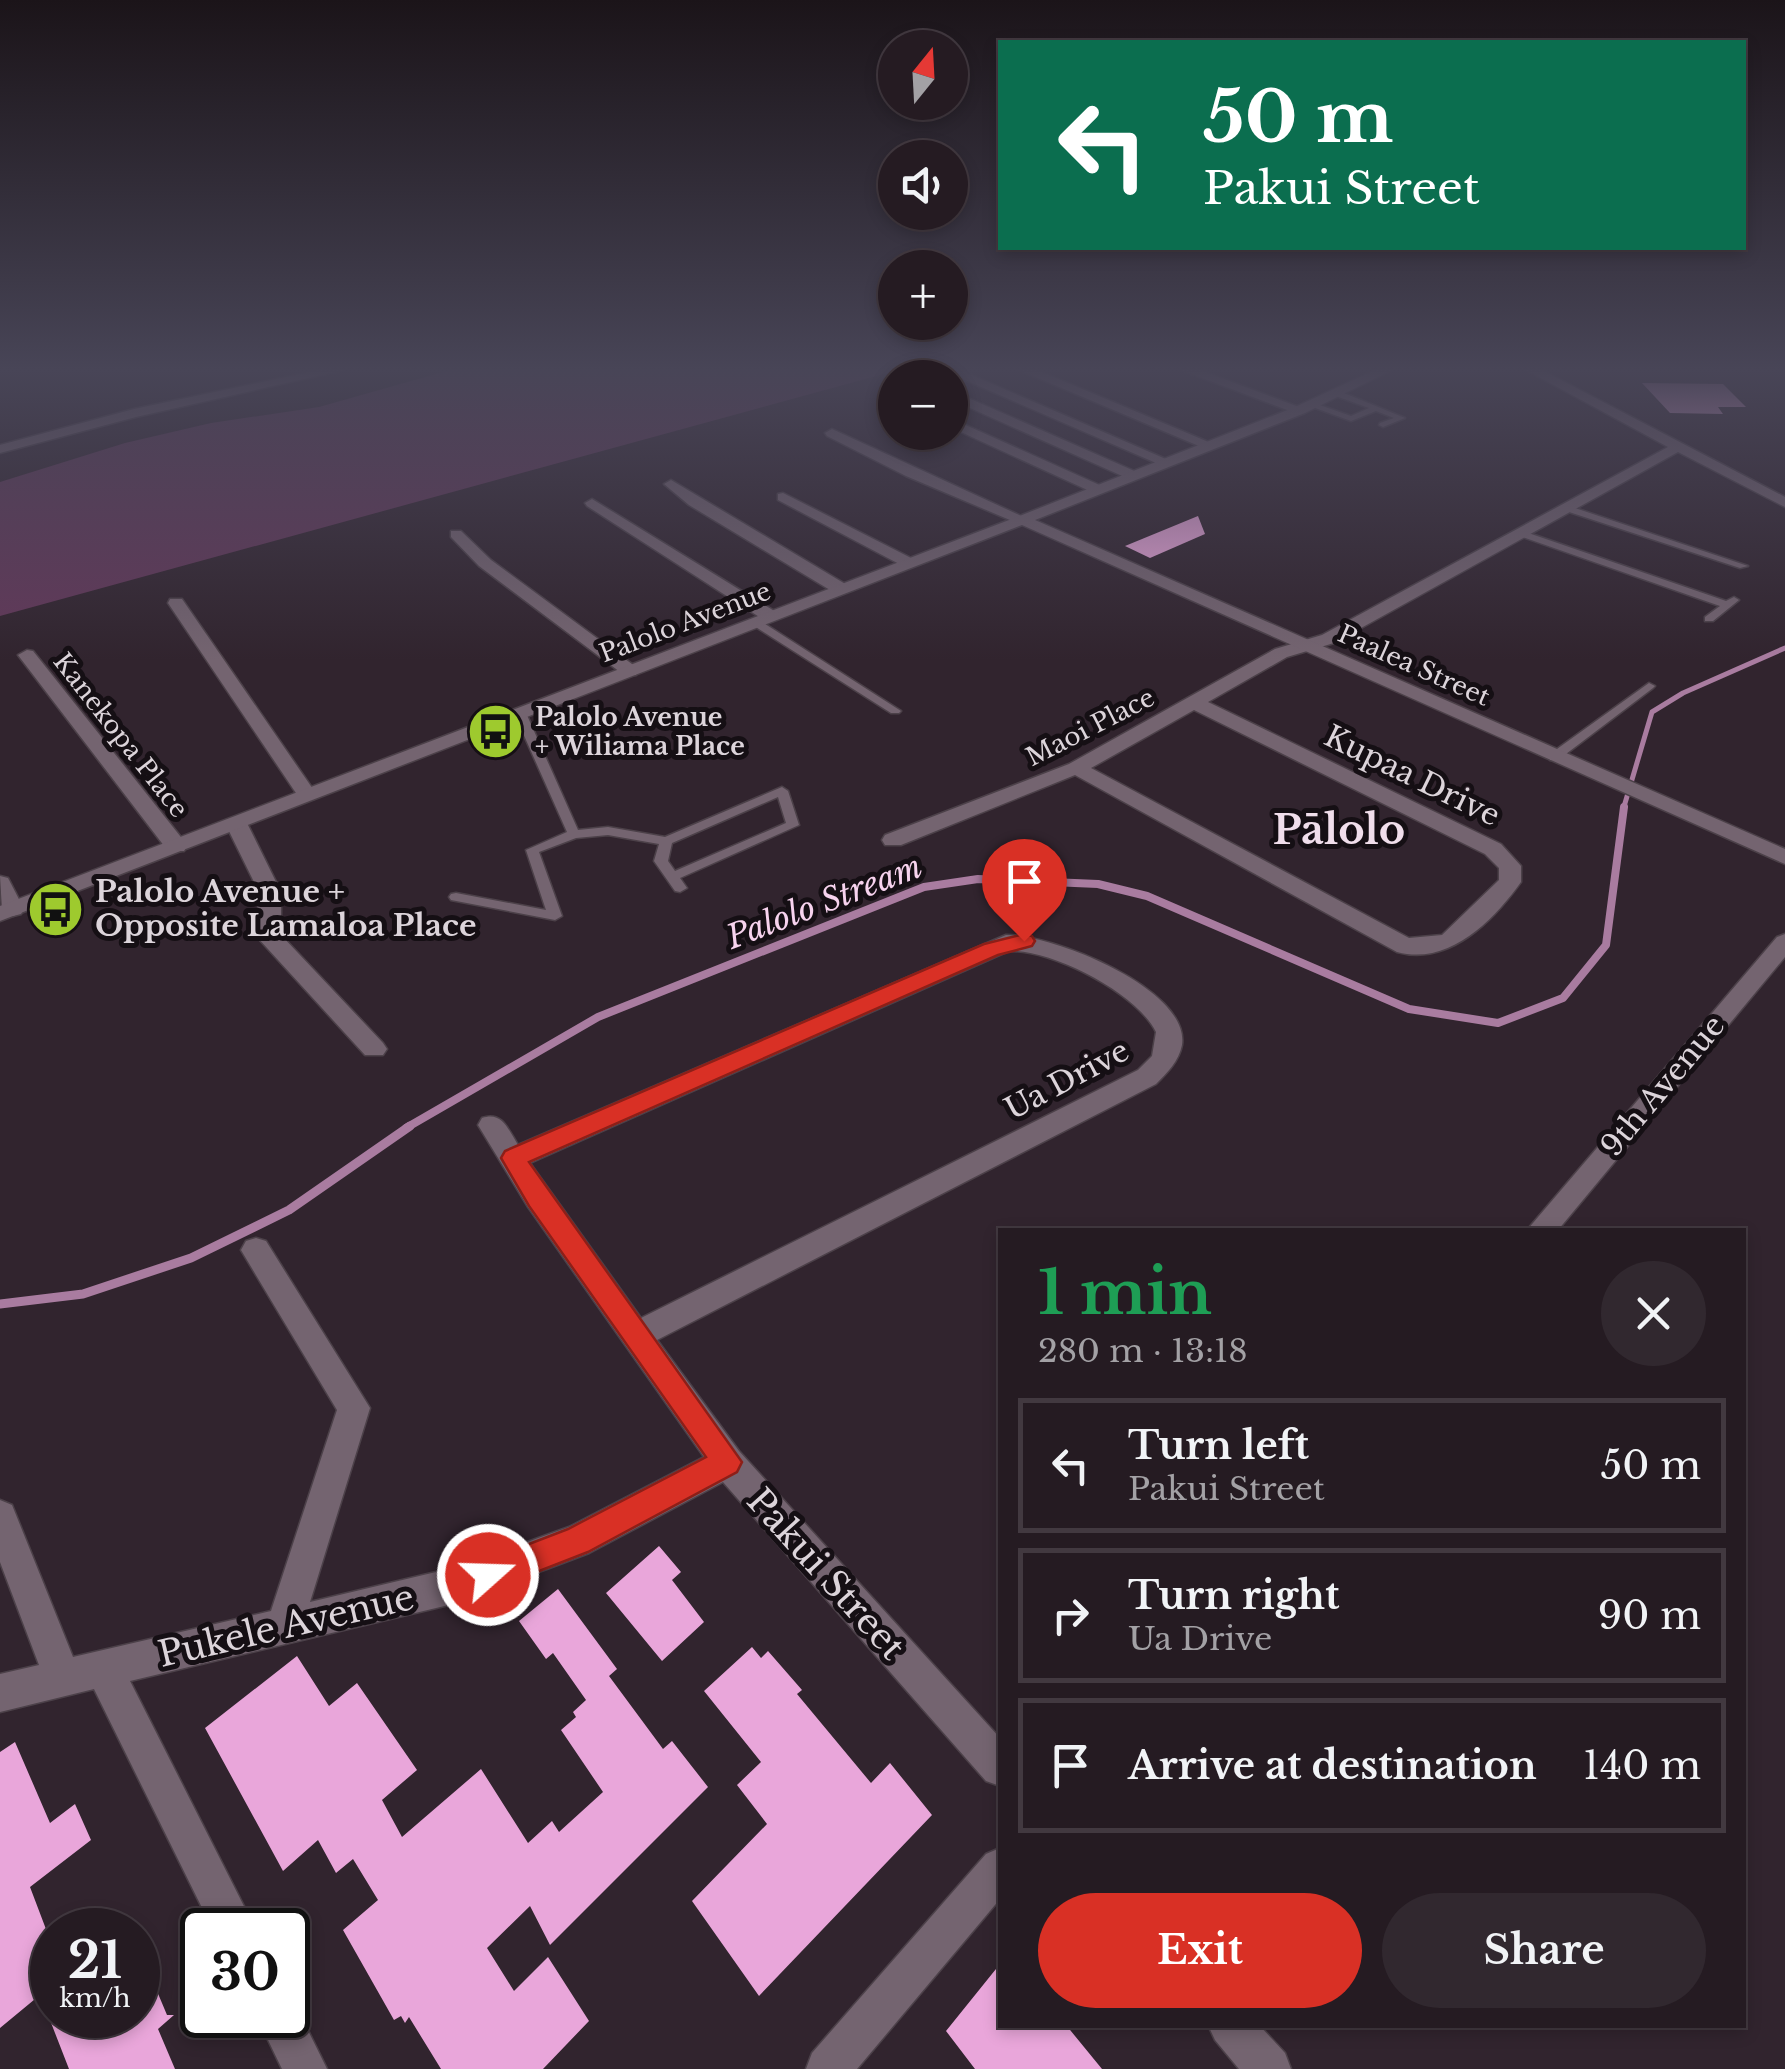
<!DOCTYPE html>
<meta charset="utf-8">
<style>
body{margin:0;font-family:"Libre Baskerville",serif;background:#31282f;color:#f1f3f6;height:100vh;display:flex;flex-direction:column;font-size:38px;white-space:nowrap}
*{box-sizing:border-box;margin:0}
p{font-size:32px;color:#a3a1a5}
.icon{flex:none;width:55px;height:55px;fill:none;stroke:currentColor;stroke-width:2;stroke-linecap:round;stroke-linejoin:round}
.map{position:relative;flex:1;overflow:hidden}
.side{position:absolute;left:998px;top:1228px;width:748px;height:800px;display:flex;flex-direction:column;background:#251b22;border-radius:0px;box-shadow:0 5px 15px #0003,0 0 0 2px #423940}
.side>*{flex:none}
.guide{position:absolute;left:998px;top:40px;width:748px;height:210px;border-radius:0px;box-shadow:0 5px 15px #0003,0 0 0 2px #423940;background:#0b6e4f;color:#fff;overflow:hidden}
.needle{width:65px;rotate:18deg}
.controls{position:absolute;left:878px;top:30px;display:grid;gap:20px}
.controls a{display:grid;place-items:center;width:90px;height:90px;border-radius:50%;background:#251b22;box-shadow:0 5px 15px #0003,0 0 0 2px #423940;font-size:50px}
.speed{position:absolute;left:30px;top:1908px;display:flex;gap:20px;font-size:50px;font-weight:700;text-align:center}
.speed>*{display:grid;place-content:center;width:130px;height:130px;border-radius:50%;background:#251b22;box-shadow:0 5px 15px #0003,0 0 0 2px #423940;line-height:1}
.speed small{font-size:25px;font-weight:400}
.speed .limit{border:5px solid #111;border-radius:15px;background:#fff;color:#111}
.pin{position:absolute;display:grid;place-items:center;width:85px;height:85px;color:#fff;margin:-102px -42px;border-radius:50% 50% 50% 0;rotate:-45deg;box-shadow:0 0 10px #0007}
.pin .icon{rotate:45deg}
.me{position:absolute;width:110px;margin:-55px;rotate:70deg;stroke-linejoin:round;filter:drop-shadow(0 0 8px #0008)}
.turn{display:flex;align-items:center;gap:35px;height:210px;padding:0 40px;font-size:45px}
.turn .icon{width:130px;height:130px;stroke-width:2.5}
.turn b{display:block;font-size:70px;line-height:85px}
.round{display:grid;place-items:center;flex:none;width:105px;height:105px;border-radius:52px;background:#31282f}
.head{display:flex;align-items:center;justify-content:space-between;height:170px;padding:0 40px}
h1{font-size:60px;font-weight:700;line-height:75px;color:#1e9e55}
.cta{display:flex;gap:20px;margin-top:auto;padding:20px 40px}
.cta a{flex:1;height:115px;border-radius:60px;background:#d93025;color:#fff;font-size:40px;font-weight:700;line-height:115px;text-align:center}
.cta a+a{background:#31282f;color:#f1f3f6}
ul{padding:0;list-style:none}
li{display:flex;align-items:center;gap:30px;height:135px;margin:0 20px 15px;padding:0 20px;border:5px solid #423940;border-radius:0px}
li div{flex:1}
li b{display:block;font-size:38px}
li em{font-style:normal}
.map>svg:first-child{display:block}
.green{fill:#623859}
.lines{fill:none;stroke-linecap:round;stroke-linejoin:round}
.stream-far2{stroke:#a97ca0;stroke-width:5}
.stream-far1{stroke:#a97ca0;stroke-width:8}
.stream{stroke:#a97ca0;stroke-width:9}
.building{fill:#e9a6da}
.service-casing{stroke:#4c4149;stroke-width:3}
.minor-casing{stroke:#4c4149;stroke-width:3}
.tertiary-casing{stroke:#4c4149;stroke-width:3}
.service{fill:#746470;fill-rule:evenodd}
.minor{fill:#746470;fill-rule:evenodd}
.tertiary{fill:#746470;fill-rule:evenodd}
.route{fill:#d93025;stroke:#8d1f18;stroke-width:2.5}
.labels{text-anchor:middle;stroke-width:10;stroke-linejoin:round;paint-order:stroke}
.far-street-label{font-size:25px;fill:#dcd4da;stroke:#150f14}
.far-poi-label{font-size:25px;font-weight:bold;fill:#dcd4da;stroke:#150f14;text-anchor:start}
.street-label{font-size:30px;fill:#dcd4da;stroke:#150f14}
.poi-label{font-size:30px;font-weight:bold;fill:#dcd4da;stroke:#150f14;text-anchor:start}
.water-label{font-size:32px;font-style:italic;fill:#f7d3ee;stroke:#150f14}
.near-street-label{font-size:35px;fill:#dcd4da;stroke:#150f14}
.district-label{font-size:40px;font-weight:bold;fill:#f0deeb;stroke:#150f14}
</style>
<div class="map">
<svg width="1785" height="2069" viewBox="0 0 1785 2069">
<rect width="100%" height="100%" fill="#31242e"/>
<polygon class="green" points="450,370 898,370 0,616 0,482 125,443 211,423 319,407"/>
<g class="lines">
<polyline class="stream-far2" points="1623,810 1652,712 1683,693 1785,648"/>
<polyline class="stream-far1" points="406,1128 598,1017 924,887 978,879 1098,884 1147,896 1409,1009 1498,1023 1563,998 1606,945 1624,807"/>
<polyline class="stream" points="0,1304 83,1294 191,1258 289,1210 410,1126"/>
</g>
<g class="building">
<polygon points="1642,383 1723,384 1746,407 1718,407 1723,414 1670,413"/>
<polygon points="1198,516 1205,534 1150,558 1125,546"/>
<polygon points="659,1546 681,1572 672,1580 704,1622 662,1661 606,1593"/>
<polygon points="558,1589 617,1669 609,1676 663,1749 672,1741 708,1787 550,1945 530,1906 487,1948 514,1991 548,1957 589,2021 543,2069 441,2069 409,2017 405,2023 401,2016 394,2020 343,1930 378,1900 353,1859 336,1873 318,1840 283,1871 205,1728 297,1656 329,1706 357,1683 417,1770 382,1800 402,1837 481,1769 528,1843 552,1821 559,1832 603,1792 561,1730 576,1717 573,1712 586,1700 553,1653 546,1659 519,1621"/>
<polygon points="752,1647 761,1658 768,1651 802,1690 797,1694 871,1783 890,1763 932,1815 759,1996 692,1901 767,1824 737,1785 761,1762 704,1691"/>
<polygon points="15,1742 50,1823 75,1804 91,1840 30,1887 52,1945 52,1985 0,2028 0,1752"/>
<polygon points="138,1946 167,2015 174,2015 158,2029 175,2069 69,2069 48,2015 138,2015"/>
<polygon points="1000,1964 1000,2025 1066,2025 1102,2069 975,2069 946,2031"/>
</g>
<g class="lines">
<defs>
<g id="service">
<polygon points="1333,391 1339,391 1405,418 1383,427 1379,425 1380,423 1394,418 1376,411 1351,421 1307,405 1314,403 1351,416 1369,408 1333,395"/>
<polygon points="1563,506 1569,506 1748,566 1740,568 1563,510"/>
<polygon points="1520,530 1726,601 1734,597 1739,600 1713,621 1705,621 1705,617 1720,606 1517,535 1515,533"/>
<polygon points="751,620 759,620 901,711 899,713 891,713 751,624"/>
<polygon points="1649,683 1655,686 1653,688 1558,760 1550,760 1550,754"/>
<path d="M520,710L526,713L578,830L608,827L665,837L782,787L788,791L799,825L680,878L687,888L680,892L675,891L654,861L659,844L608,835L576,838L539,852L562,916L555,920L451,900L449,897L451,894L456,893L546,910L526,850L567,832L514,713ZM778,797L786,823L675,871L668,861L672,843Z"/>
</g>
<g id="minor">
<polygon points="319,370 344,370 136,417 0,453 0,445 134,409"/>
<polygon points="942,370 960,370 1175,463 1163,466"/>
<polygon points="1019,370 1037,370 1218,446 1206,449"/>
<polygon points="1181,370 1200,370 1307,410 1295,413"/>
<path d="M1526,370H1542L1785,497V507L1678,452L1334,643L1287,657L1208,702L1501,844L1521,866V882C1493,921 1449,966 1397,952L1075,775L901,845H885L882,840L885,835L1069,764L1275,649L1322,635L1668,447ZM1194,710L1485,854L1499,868V880L1442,935L1409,938L1091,768Z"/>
<polygon points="895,388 895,399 886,393"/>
<polygon points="950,390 1139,473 1141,476 1129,479 950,399"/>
<polygon points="950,418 1104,487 1106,490 1094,493 950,427"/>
<polygon points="832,429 1030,520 1017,523 906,476 827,436 825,433"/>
<polygon points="671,480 847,585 849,589 835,593 689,505 664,484"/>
<polygon points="783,493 915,560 917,563 903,566 778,500 778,494"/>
<polygon points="592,499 776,612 779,616 764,620 587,506 585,503"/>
<polygon points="451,531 461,531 491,560 636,667 636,675 624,675 479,566 451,537"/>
<polygon points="170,599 182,599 317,795 314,799 300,799 168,603"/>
<polygon points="27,650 33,651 184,841 187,846 184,851 168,851 21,659 18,655"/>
<polygon points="236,817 247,823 281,892 281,935 383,1043 387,1049 383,1055 365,1055 257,937 259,892 225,823"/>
<polygon points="0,876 8,878 24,909 21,914 13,916 2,909"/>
<polygon points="1785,934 1785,957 1558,1230 1527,1230 1777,937"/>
<path d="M1006,935C1050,934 1190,988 1182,1045C1179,1061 1167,1073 1156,1084L657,1340L739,1451L1000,1738V1786L986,1781L723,1482L589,1553L457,1603L130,1681L256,1930H213L94,1689L0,1712V1674L39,1665L0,1562V1500L12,1505L73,1657L271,1611L337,1410L241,1250L246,1241L256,1238L266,1241L370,1408L310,1602L457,1567L569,1527L704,1457L528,1207L478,1125L482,1118C502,1111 508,1129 518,1145ZM1009,951C1051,949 1137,993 1156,1032L1152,1056L1138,1070L641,1318L530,1163Z"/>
<polygon points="1000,1848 1000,1899 857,2069 806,2069 812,2053 986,1854"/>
<polygon points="288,1997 293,2000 327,2069 282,2069 256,2015 288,2015"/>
<polygon points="1208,2025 1259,2025 1285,2053 1291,2069 1239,2069 1215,2040"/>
</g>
<polygon id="tertiary" points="1375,370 1392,370 1305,413 1035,520 1785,849 1785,864 1022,525 0,921 0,906 1017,517 1295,407"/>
</defs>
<use href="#service" class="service-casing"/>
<use href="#minor" class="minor-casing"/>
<use href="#tertiary" class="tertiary-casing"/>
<use href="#service" class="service"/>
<use href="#minor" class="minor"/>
<use href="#tertiary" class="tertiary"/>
</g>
<linearGradient id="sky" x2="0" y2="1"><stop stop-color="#1b1419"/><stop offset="0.56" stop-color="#484557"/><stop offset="1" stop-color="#484557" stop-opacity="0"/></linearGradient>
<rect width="1785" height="660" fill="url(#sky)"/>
<polygon class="route" points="1024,934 1032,936 1035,941 1032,946 998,955 529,1162 742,1462 737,1472 588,1552 488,1591 477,1586 472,1575 477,1564 568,1529 706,1457 529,1206 501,1158 505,1151 984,944"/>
<defs>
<symbol id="bus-disc" viewBox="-11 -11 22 22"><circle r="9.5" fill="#9eca2e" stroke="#150f14"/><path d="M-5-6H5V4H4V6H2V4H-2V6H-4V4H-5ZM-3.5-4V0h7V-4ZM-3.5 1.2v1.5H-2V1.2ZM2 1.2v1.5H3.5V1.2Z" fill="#111"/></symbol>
</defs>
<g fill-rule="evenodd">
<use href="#bus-disc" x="464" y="700" width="63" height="63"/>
<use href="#bus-disc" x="24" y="878" width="63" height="63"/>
</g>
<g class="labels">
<g class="far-street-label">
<text transform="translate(685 622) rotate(-21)" y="9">Palolo Avenue</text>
<text transform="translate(1414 665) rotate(24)" y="9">Paalea Street</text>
<text transform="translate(1090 727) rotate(-27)" y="9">Maoi Place</text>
<text transform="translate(121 735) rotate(52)" y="9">Kanekopa Place</text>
</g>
<g class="far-poi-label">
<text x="535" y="726">Palolo Avenue<tspan x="535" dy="29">+ Wiliama Place</tspan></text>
</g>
<g class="street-label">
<text transform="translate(1412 776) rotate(26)" y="10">Kupaa Drive</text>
<text transform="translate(1067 1080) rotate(-28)" y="10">Ua Drive</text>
<text transform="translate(1663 1086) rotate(-50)" y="10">9th Avenue</text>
</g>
<g class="poi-label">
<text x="95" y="902">Palolo Avenue +<tspan x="95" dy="34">Opposite Lamaloa Place</tspan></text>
</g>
<g class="water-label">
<text transform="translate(824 902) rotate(-21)" y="11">Palolo Stream</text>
</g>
<g class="near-street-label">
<text transform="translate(826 1574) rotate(48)" y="12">Pakui Street</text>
<text transform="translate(286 1626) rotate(-13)" y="12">Pukele Avenue</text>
</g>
<g class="district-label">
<text x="1339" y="844">Pālolo</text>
</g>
</g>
</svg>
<div class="controls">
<a><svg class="needle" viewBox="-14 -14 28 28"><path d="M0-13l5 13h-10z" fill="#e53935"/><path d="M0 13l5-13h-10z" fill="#a3a1a5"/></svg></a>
<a><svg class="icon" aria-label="sound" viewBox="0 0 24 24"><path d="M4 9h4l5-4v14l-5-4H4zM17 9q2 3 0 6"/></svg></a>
<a>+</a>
<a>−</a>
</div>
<div class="speed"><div>21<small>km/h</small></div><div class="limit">30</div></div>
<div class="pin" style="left:1024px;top:941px;background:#d93025"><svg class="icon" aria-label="arrive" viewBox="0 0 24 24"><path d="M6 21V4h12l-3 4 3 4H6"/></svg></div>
<svg class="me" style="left:488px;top:1575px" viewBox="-20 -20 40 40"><circle r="17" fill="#d93025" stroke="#fff" stroke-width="3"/><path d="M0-11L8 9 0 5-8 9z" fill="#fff"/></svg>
<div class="guide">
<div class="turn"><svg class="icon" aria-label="left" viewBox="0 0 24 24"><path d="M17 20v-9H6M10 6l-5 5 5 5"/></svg><div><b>50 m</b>Pakui Street</div></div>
</div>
<section class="side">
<div class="head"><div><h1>1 min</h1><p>280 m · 13:18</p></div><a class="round"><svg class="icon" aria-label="close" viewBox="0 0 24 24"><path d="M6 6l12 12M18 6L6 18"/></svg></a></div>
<ul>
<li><svg class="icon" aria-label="left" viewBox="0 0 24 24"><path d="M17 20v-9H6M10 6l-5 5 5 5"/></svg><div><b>Turn left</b><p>Pakui Street</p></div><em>50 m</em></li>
<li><svg class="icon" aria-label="right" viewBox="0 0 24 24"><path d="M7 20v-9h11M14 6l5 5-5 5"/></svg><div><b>Turn right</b><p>Ua Drive</p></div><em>90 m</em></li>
<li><svg class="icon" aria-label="arrive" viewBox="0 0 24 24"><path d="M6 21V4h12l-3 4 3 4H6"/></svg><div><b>Arrive at destination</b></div><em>140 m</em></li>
</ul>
<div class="cta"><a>Exit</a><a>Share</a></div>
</section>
</div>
